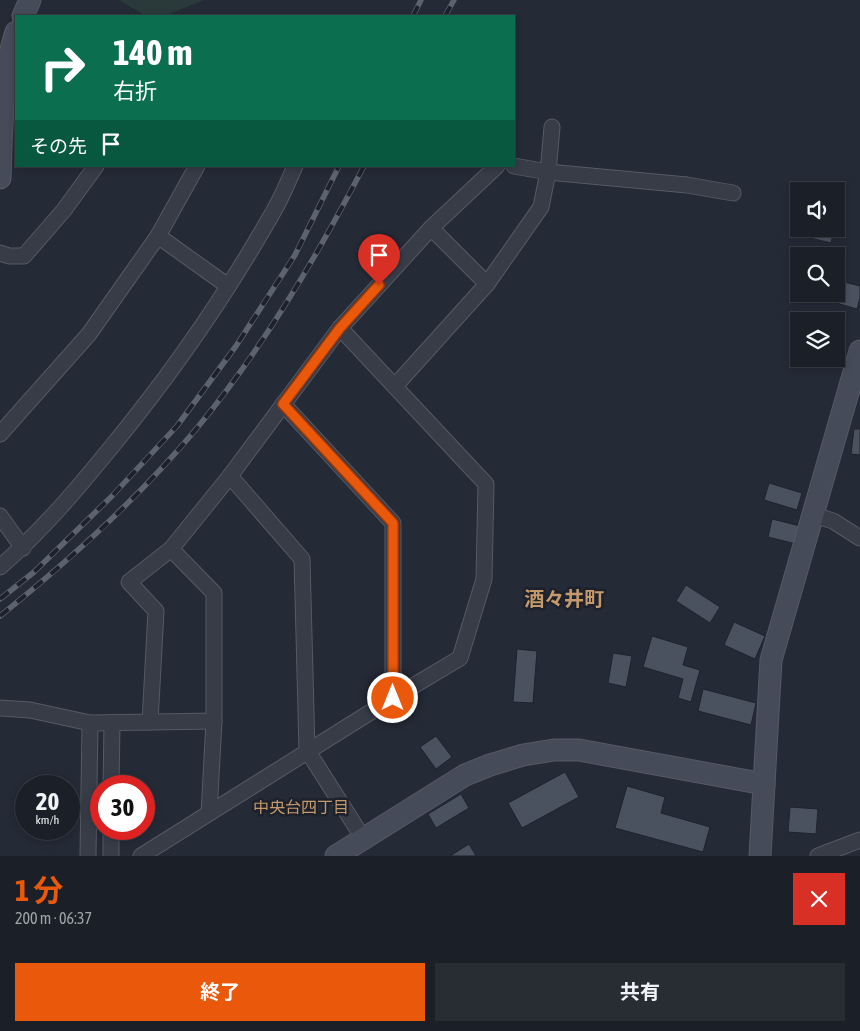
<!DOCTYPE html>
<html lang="ja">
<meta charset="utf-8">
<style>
body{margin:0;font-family:"Asap Condensed","Noto Sans JP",sans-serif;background:#282d34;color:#f1f3f6;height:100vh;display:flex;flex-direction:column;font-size:19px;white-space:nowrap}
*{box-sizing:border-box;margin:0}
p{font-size:16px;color:#a0a3a8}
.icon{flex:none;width:28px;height:28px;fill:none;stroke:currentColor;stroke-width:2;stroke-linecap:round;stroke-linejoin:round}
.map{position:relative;height:856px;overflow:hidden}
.side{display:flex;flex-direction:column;background:#1b2028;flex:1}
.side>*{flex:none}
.hud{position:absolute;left:15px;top:15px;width:500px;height:152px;border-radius:0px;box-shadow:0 2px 8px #0003,0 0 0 1px #393e45;background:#0b6e4f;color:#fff;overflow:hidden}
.buttons{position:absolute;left:790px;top:182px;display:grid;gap:10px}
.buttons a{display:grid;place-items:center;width:55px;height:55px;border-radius:0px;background:#1b2028;box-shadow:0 2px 8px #0003,0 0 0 1px #393e45;font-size:25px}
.speed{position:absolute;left:15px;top:775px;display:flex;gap:10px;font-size:25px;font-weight:700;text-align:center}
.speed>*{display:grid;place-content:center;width:65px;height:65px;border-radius:50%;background:#1b2028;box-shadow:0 2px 8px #0003,0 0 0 1px #393e45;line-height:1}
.speed small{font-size:12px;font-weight:400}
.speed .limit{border:8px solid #d22;background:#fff;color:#111}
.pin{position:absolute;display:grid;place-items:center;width:42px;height:42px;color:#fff;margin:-51px -21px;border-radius:50% 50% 50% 0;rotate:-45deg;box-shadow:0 0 5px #0007}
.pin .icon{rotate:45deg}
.me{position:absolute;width:55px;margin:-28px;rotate:0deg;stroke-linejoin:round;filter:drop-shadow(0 0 4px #0008)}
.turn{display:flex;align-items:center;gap:18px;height:105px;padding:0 15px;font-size:22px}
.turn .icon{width:65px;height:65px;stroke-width:2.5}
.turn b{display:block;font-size:35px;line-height:42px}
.then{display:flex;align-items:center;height:48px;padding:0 15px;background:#0003;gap:10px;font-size:19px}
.round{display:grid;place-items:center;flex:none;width:52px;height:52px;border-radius:0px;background:#282d34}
.headline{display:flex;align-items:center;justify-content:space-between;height:85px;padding:0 15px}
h1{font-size:30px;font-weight:700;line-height:38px;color:#ea580c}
.primary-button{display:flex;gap:10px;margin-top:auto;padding:10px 15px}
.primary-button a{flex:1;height:58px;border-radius:0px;background:#ea580c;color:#fff;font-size:20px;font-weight:700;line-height:58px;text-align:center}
.primary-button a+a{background:#282d34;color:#f1f3f6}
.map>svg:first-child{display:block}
.green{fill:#2a3a3b}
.building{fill:#4a515f;stroke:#1e232e}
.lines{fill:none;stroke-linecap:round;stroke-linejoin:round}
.street-casing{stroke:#555a65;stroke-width:17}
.secondary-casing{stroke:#555a65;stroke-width:23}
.street{stroke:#373c47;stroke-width:15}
.secondary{stroke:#464b59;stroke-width:21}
.rail-casing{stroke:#5c626f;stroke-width:5.5}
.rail{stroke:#1c212b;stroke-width:4;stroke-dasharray:11;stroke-linecap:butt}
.route-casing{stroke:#983908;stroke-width:12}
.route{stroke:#ea580c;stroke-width:9}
.labels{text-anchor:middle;stroke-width:5;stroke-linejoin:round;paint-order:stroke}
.neighbourhood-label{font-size:16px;fill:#c5996b;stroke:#1c212b}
.district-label{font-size:20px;font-weight:bold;fill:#c5996b;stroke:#1c212b}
</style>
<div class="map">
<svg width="860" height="856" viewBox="0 0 860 856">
<rect width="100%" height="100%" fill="#242a36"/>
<polygon class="green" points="119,0 204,0 164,16 146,16"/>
<g class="building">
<polygon points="836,193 842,194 836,220"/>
<polygon points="813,229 834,229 831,243 810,238"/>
<polygon points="836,280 860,286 860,298 857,309 826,300 827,294 836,294"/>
<polygon points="854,429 860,429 860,455 851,454"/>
<polygon points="769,483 802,493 797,510 764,500"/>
<polygon points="772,519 800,526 796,544 768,537"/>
<polygon points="686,585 720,607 710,623 676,601"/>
<polygon points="734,622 765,636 755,659 724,645"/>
<polygon points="652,636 688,647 683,665 700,670 691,702 678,698 683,679 643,667"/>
<polygon points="517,649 537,651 533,703 513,702"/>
<polygon points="613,653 632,656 626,687 608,683"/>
<polygon points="703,689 756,703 751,725 698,711"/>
<polygon points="436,736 452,757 436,769 420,747"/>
<polygon points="565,772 579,797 522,828 508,803"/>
<polygon points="627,786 665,797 661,813 710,827 703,852 615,828"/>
<polygon points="461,794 469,808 436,828 428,814"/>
<polygon points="790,807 818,809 816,834 788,832"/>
<polygon points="469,844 476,856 450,856"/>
</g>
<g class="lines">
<defs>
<g id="street">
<polyline points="514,166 548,172 687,185 733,193"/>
<polyline points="431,228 487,284"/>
<polyline points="158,236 228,286"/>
<polyline points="0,253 9,256 24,256 64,210 96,166"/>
<polyline points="395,386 487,284 541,207 548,172 552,127"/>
<polyline points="283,404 393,523 393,698"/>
<polyline points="0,434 89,334 158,236 197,166"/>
<polyline points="230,476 302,559 307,750 363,838"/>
<polyline points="814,515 833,521 860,538"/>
<polyline points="0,516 23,548"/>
<polyline points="171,549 214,593 214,721 209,813"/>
<path d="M0,567C42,531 78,488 113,445C172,373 226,295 272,214C281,199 288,182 295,166"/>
<polyline points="0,708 30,710 90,723 214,721"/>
<polyline points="150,722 156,611 129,582 171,549 230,476 340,328 431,228 497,166"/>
<polyline points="111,786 112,723"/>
<polyline points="88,856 90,723"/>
<polyline points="111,856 111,829"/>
<polyline points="141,856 393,698 460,658 484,579 486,484 340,328"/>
<polyline points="818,856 860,840"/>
</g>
<g id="secondary">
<polyline points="23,16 30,0"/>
<path d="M0,178C2,131 1,77 16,32"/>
<polyline points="336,856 465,775 490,765 523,755 554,750 579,750 764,784"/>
<polyline points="760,856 771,660 860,351"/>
</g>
</defs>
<use href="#street" class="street-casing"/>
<use href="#secondary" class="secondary-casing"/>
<use href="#street" class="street"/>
<use href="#secondary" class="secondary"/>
<defs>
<g id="rail">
<polyline points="413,16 421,0"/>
<polyline points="445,16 454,0"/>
<polyline points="0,599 34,572 112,496 177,426 236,346 295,255 339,166"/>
<path d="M0,616C71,559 139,498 197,428C263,348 316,258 364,166"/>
</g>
</defs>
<use href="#rail" class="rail-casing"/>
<use href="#rail" class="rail"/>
</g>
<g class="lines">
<defs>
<polyline id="route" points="379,285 340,328 283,404 393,523 393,698"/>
</defs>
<use href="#route" class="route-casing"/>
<use href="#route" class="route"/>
</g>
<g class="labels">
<g class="neighbourhood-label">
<text x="301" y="813">中央台四丁目</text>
</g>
<g class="district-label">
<text x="564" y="606">酒々井町</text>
</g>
</g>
</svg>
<div class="buttons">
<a><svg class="icon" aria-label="sound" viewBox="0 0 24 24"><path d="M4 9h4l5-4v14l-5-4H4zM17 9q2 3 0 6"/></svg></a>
<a><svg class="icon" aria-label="search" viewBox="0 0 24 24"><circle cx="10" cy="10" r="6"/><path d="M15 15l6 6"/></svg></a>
<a><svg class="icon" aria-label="layers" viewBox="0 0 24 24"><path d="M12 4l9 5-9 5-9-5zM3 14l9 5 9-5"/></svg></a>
</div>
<div class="speed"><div>20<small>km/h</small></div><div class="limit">30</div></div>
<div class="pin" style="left:379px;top:285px;background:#d93025"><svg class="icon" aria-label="arrive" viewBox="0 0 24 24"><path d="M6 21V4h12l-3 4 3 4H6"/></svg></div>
<svg class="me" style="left:393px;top:698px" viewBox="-20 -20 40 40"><circle r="17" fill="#ea580c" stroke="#fff" stroke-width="3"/><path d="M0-11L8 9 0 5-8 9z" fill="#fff"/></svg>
<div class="hud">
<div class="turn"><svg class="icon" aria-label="right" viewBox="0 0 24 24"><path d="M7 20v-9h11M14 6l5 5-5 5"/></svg><div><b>140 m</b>右折</div></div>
<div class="then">その先<svg class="icon" aria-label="arrive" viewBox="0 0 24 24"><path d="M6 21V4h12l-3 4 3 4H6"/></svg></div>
</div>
</div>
<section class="side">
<div class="headline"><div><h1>1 分</h1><p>200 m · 06:37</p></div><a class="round" style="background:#d93025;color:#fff"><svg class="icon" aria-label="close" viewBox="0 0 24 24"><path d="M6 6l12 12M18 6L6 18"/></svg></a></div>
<div class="primary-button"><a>終了</a><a>共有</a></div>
</section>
